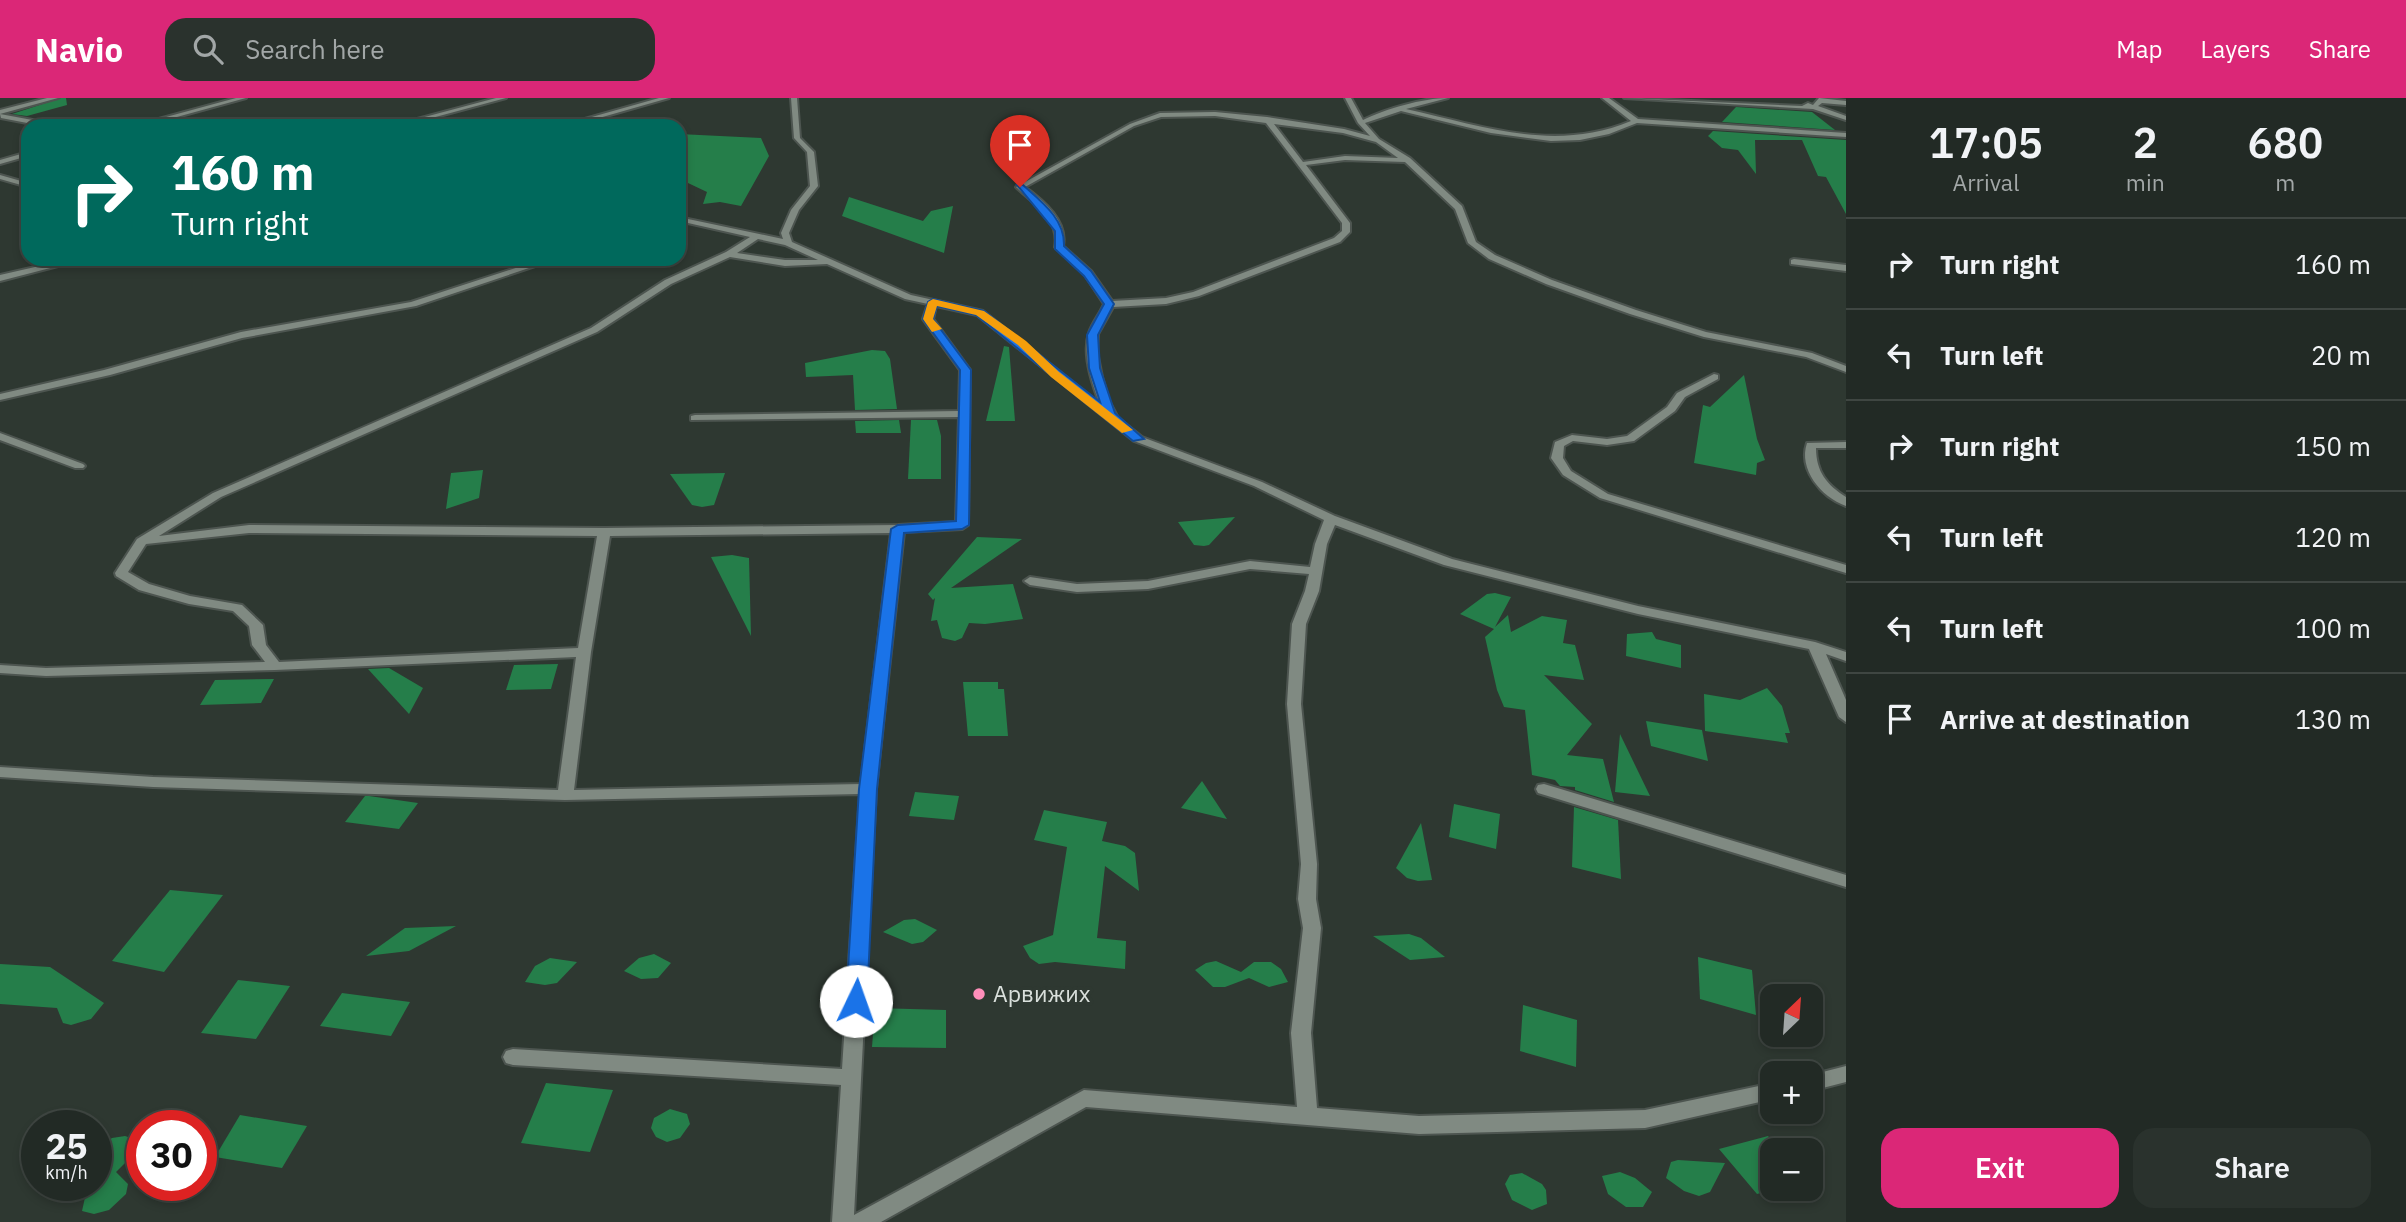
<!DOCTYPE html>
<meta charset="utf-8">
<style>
body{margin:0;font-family:"IBM Plex Sans",sans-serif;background:#2a322d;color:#f1f3f6;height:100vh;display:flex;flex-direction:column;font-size:26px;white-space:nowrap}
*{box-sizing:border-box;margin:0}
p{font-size:23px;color:#a2a7a7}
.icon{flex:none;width:38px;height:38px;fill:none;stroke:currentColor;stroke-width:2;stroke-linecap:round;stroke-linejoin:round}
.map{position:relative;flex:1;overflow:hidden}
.sheet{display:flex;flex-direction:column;background:#222a25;width:560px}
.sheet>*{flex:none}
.hud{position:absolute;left:21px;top:21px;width:665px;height:147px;border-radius:21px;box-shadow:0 4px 10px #0003,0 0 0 2px #3f4642;background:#00695c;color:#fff;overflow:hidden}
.needle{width:46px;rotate:25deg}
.controls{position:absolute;left:1760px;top:886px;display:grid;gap:14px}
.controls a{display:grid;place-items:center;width:63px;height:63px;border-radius:14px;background:#222a25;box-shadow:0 4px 10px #0003,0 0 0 2px #3f4642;font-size:35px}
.speed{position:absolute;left:21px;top:1012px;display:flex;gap:14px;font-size:35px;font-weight:700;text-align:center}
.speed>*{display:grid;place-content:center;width:91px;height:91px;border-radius:50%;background:#222a25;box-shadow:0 4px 10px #0003,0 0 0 2px #3f4642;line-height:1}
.speed small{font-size:18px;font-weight:400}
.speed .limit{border:10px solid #d22;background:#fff;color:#111}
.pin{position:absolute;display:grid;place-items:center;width:60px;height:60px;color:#fff;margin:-72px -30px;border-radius:50% 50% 50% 0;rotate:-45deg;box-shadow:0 0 7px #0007}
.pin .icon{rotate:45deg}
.me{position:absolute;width:77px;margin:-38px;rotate:3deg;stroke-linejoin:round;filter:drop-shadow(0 0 5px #0008)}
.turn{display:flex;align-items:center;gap:24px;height:147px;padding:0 35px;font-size:32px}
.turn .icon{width:91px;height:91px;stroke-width:2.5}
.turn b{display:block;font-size:49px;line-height:60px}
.eta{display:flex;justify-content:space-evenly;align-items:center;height:119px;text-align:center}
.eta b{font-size:42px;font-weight:600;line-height:49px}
.button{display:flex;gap:14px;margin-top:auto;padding:14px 35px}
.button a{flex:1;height:80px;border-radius:21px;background:#db2777;color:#fff;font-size:28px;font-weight:600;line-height:80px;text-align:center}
.button a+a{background:#2a322d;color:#f1f3f6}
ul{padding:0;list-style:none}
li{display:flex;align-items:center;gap:21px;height:91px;padding:0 35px;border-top:2px solid #3f4642}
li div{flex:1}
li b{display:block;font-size:26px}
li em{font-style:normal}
header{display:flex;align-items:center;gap:42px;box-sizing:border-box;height:98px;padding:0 35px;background:#db2777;color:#fff}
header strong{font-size:33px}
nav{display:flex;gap:38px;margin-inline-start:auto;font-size:24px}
.search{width:490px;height:63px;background:#2a322d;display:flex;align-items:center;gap:18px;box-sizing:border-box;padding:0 24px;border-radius:21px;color:#a2a7a7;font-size:26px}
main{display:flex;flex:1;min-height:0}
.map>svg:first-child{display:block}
.building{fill:#257e4a}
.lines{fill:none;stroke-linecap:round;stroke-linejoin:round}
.street-casing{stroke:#4d5550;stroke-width:4}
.street{fill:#808a82;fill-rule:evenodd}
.route{fill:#1a73e8;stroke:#114b97;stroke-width:2}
.slow{fill:#f59e0b}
.poi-dot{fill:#ff8eba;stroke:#2e3831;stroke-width:2.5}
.labels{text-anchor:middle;stroke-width:7;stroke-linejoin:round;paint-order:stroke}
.near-poi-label{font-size:23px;fill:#dae0dc;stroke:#2e3831;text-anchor:start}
</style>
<header>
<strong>Navio</strong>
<div class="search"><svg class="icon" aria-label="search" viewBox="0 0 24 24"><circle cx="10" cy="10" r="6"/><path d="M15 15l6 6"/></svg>Search here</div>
<nav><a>Map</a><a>Layers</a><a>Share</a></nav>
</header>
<main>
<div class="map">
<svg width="1846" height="1124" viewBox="0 0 1846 1124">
<rect width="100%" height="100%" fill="#2e3831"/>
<g class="building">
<polygon points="61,0 66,0 67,7 27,18 12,16"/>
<polygon points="1736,9 1812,14 1835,32 1722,24"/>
<polygon points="1713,33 1846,42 1846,116 1826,79 1818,78 1802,42 1755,42 1756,76 1738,52 1722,50 1708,38"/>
<polygon points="679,36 761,40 769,58 741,108 720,104 703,106 707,94 688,85 679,76"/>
<polygon points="849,99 923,123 931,113 953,108 944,155 842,118"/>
<polygon points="1004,248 1009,249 1015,323 986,323"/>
<polygon points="872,252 885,253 890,261 897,311 855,312 853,277 806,279 805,265"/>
<polygon points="1744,277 1757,341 1765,362 1757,365 1756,377 1694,365 1703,307 1710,309"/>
<polygon points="899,322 901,335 856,335 855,323"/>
<polygon points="911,322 937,322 941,338 941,381 908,381"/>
<polygon points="483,372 479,400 446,411 451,375"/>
<polygon points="725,375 714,407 702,409 692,407 670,376"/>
<polygon points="1235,419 1209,447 1204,448 1194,447 1178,424"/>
<polygon points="977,439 1022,441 951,490 1013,486 1023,521 985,526 969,525 962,540 955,543 942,540 937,522 931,523 935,500 933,502 928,496"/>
<polygon points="732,457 749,460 751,538 711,459"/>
<polygon points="1495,495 1511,499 1495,529 1508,517 1511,534 1542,518 1567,522 1563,545 1575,547 1584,582 1544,577 1592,626 1567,657 1603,661 1614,704 1575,692 1575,689 1560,688 1555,682 1532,677 1525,612 1504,609 1497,592 1485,539 1494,531 1460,516 1487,496"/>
<polygon points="1652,534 1656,541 1681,547 1681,570 1626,558 1627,536"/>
<polygon points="558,566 551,591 506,592 514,567"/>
<polygon points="389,570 423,590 409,616 368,571"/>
<polygon points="274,581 261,605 200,607 215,582"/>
<polygon points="963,584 998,584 998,591 1004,591 1008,638 968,638"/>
<polygon points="1767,590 1782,608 1790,635 1785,635 1788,645 1705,633 1704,596 1740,602"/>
<polygon points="1646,623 1702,632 1708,663 1651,648"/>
<polygon points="1620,636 1650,698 1615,694"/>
<polygon points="1202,683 1227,721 1181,710"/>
<polygon points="915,694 959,698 954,722 909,718"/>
<polygon points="365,698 369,698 418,705 399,731 345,724"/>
<polygon points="1454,706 1500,716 1496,751 1449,739"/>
<polygon points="1574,709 1618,722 1621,781 1572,769"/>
<polygon points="1044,712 1107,724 1102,743 1125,748 1135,755 1139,793 1105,768 1097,840 1126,843 1125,871 1055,864 1039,866 1030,860 1023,848 1053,837 1067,749 1034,742"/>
<polygon points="1421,725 1432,782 1418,783 1407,780 1396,770"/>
<polygon points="170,792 223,797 164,874 112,863"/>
<polygon points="915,821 937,832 923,844 912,846 883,834 904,822"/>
<polygon points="456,828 409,853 366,858 405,830"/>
<polygon points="1409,836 1421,840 1445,859 1410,862 1373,838"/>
<polygon points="654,856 671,865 658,880 641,881 624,873 639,860"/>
<polygon points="1698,859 1752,872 1756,917 1700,901"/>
<polygon points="550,860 577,864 557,885 545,887 525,884 535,868"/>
<polygon points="1216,863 1241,874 1254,864 1271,864 1281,871 1288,884 1269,889 1249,880 1225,889 1213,889 1195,872 1206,865"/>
<polygon points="0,866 50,869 104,905 91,921 71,927 63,925 57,910 0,906"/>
<polygon points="238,882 290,888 256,941 201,935"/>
<polygon points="342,895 410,904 391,938 320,928"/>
<polygon points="1523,907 1577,922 1576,969 1520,953"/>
<polygon points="875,910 946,912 946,950 872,949"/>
<polygon points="546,985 613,992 590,1054 521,1045"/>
<polygon points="670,1011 687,1016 690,1026 680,1040 667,1044 656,1039 651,1030 654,1020"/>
<polygon points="240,1017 307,1028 282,1070 215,1059"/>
<polygon points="125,1038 137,1042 130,1060 116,1074 128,1086 126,1096 109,1112 94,1116 82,1113 86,1095 96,1087 96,1050 112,1040"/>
<polygon points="1768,1038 1779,1052 1773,1052 1773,1090 1779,1090 1757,1096 1719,1051"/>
<polygon points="1678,1062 1725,1065 1710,1094 1699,1098 1684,1093 1666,1080 1671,1064"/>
<polygon points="1620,1074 1635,1080 1652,1094 1643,1109 1626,1109 1608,1096 1602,1078"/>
<polygon points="1522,1075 1542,1086 1546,1092 1547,1106 1532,1112 1512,1102 1505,1086 1510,1077"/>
</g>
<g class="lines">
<defs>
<g id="street">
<polygon points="47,0 58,0 0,16 0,12"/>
<polygon points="236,0 246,0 144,28 133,28"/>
<polygon points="496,0 506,0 402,28 391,28"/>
<polygon points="659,0 669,0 571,28 560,28"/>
<path d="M791,0H797L800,40L814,54L818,88L799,112L789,135L792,144L911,197L983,213L1100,306C1092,286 1082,256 1089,235C1092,225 1100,216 1104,206L1085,177L1055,149C1060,121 1034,106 1016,89L1130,26L1160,15L1215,14L1267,19L1344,31L1370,38L1358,25L1345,0H1351L1363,22C1385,11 1423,0 1448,0L1406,11C1483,28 1554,55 1631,23L1602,0H1609L1638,21L1846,35V39L1637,25L1609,36L1580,42L1551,43L1491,35L1401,13L1365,25L1379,41L1410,60L1462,108L1476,144L1495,157L1552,182L1636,212L1706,234L1812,255L1846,268V274L1806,259L1704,239L1630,216L1546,186L1489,161L1468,145L1455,111L1405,64L1345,62L1306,67L1350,125V134L1340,144L1199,198L1166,206L1113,209L1098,236L1097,254L1102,279L1109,303L1118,320L1142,339L1262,384L1335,418L1452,461L1638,508L1815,544L1846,554V563L1826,556L1846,602V624L1839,619L1809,551L1638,516L1444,467L1335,427L1327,446L1319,493L1306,526L1301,606L1317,766L1316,801L1321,830L1311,935L1317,1010L1419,1018L1645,1012L1773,985V1001L1645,1030L1419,1036L1086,1009L881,1124H832L841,987L513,967L506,965L503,959L506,953L513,951L842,971L860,696L565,702L153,689L0,679V669L153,679L558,692L576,559L275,572L46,578L0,575V567L46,570L265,564L252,547L249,528L233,513L189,506L139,492L116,478L115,475L137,441L213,395L591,230L665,182L726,154L750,139L688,125L679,126V122L688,121L783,141L781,135L791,112L810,88L807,54L794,40ZM1215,18L1266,25L1342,125V133L1334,140L1193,194L1166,200L1112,203L1091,173L1063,148C1068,123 1044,103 1025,89L1134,28L1161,19ZM1274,26L1343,35L1376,44L1398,60L1345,58L1303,64ZM758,141L785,147L818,162H785L737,155ZM730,159L785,168L827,166L905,201L928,206L923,221L960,272L959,313L695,317L691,318V322L959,319L956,424L898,427L604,430L249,427L159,438L221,399L597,234L671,186ZM936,208L977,217L1134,343L1254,388L1324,422L1315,446L1310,469L1250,463L1148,483L1077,486L1030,479L1024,483L1030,487L1077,494L1148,491L1250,471L1309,476L1305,493L1292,526L1287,606L1301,766L1298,801L1303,830L1291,935L1297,1009L1084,992L854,1117L876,691L904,434L962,431L968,427L970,272L933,221ZM249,435L597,438L578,550L279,564L266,547L263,527L242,507L190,498L149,486L128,474L146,446ZM891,435L861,686L574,692L591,554L610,438Z"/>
<polygon points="1624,0 1802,8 1808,5 1813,7 1819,0 1846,3 1846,7 1822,5 1818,8 1846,18 1846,22 1813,11"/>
<polygon points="0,16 54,26 57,28 43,28 1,20"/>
<polygon points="28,54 28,58 0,66 0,62"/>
<polygon points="0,77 28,85 28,89 0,81"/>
<polygon points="70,161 85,161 0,183 0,177"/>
<polygon points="543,161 556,161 416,208 242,240 110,277 0,302 0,296 104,272 241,234 411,204"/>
<polygon points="1794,161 1846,167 1846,173 1791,166 1791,162"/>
<polygon points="1714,276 1718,277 1718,281 1685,299 1675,313 1634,343 1607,347 1573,343 1564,348 1563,360 1571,373 1608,396 1846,467 1846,475 1600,400 1563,377 1551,360 1555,344 1572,337 1607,341 1627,338 1667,309 1677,295"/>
<polygon points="0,335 83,366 85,368 83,370 75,370 0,342"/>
<path d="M1846,344V350H1816C1816,374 1827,387 1846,399V408C1821,399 1798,371 1807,345Z"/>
<polygon points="1544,686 1846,777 1846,789 1538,695 1536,691 1538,687"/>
<polygon points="1846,968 1846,984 1811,993 1811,977"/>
</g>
</defs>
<use href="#street" class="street-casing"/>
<use href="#street" class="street"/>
</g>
<path class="route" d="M1017,87H1023C1042,104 1065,121 1064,148L1091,173L1114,206L1098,237L1100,270L1115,315L1144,341L1133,343L976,217L937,208L933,221L971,272L969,427L962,431L904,435L877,691L867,903L864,909H849L846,903L859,691L891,431L898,427L956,423L960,272L923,221L928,204L933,201L984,213L1100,304L1089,270L1087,237L1104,206L1084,178L1055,151V133Z"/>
<polygon class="slow" points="933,201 984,213 1026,243 1059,274 1133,332 1122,335 1051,279 1018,247 976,217 937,208 933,221 942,231 932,234 923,221 928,204"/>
<circle class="poi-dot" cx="979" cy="896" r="7"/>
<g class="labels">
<g class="near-poi-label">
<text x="993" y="904">Арвижих</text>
</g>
</g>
</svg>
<div class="controls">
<a><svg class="needle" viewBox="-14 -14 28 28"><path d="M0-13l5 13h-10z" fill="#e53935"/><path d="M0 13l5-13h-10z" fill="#a2a7a7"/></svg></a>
<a>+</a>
<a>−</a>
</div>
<div class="speed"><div>25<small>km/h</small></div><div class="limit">30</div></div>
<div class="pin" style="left:1020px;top:89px;background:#d93025"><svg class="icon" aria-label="arrive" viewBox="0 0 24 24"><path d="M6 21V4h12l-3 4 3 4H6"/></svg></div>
<svg class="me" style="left:856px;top:903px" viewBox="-20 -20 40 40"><circle r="19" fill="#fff"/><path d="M0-13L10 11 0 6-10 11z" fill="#1a73e8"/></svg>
<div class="hud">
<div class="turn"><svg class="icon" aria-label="right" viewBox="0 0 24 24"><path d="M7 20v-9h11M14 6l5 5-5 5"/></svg><div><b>160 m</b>Turn right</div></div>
</div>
</div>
<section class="sheet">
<div class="eta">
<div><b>17:05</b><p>Arrival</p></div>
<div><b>2</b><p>min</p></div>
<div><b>680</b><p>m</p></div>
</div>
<ul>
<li><svg class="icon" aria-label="right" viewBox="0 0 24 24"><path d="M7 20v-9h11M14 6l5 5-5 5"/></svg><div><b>Turn right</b></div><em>160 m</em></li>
<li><svg class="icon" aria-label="left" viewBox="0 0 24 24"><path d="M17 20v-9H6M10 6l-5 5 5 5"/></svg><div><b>Turn left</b></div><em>20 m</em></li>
<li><svg class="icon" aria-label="right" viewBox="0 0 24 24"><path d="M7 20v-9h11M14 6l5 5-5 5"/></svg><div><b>Turn right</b></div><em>150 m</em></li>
<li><svg class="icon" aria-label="left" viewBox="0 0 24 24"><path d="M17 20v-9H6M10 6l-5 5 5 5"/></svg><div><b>Turn left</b></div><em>120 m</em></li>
<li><svg class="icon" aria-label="left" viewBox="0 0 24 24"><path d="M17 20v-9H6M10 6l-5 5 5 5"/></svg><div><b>Turn left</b></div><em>100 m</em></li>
<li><svg class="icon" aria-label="arrive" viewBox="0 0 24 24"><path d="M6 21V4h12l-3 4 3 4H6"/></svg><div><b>Arrive at destination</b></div><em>130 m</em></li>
</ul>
<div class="button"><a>Exit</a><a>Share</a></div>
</section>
</main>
